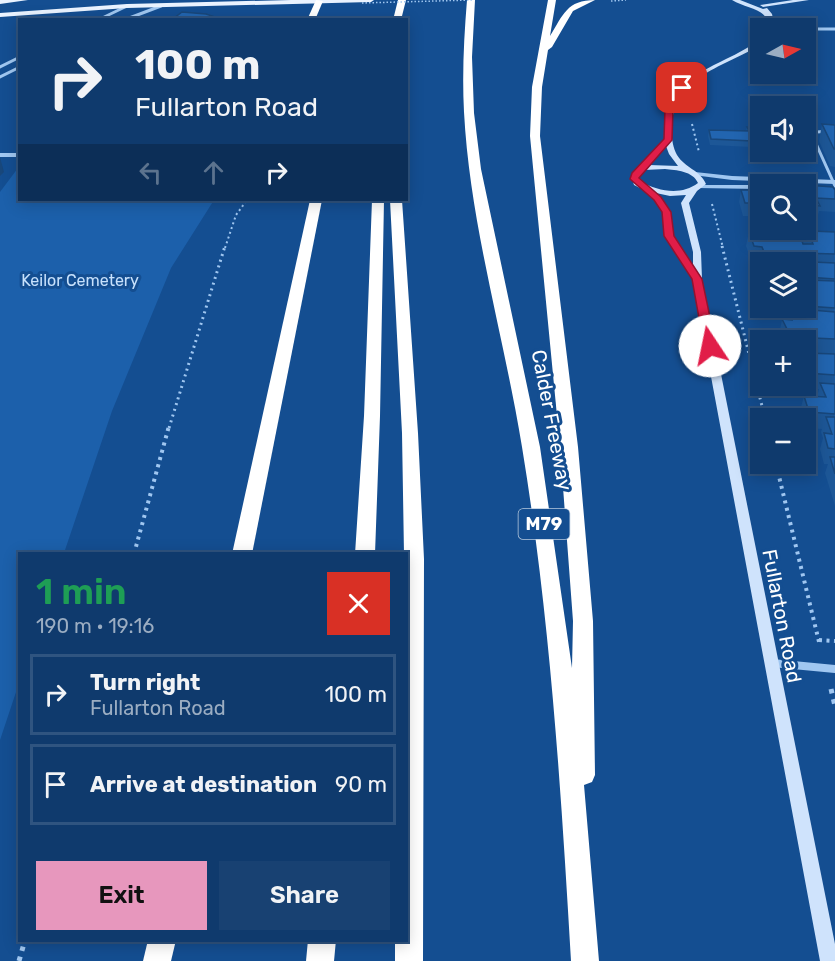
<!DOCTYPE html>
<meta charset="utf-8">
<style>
body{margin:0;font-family:Rubik,sans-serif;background:#184172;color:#f1f3f6;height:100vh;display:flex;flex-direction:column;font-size:22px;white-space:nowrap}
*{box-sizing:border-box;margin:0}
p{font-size:20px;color:#9badc2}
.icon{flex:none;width:33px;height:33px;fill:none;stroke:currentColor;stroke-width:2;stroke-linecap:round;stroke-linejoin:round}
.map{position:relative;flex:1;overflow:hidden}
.panel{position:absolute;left:18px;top:552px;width:390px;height:390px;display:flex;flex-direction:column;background:#0f3a6d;border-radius:0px;box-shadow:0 3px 15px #0003,0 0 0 2px #2f5480}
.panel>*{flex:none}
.top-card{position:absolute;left:18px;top:18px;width:390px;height:183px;border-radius:0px;box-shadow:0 3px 15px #0003,0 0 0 2px #2f5480;background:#0f3a6d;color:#f1f3f6;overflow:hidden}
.needle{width:39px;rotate:82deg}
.tools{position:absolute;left:750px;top:18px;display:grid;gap:12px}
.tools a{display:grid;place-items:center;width:66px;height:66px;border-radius:0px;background:#0f3a6d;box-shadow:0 3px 15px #0003,0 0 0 2px #2f5480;font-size:30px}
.pin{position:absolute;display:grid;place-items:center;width:51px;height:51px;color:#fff;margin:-26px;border-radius:12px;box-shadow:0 3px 9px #0006}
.me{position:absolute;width:66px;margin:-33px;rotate:349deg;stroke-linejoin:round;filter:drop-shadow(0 0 4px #0008)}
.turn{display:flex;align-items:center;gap:21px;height:126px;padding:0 18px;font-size:27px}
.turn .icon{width:78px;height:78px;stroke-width:2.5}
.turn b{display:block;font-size:42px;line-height:51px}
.lanes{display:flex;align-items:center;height:57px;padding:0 18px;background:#0003;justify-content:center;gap:30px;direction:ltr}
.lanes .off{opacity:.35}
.round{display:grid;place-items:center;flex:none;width:63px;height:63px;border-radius:0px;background:#184172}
.overview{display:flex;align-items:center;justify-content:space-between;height:102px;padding:0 18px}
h1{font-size:36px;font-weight:600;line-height:45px;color:#1e9e55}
.action{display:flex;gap:12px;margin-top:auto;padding:12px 18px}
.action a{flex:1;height:69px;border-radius:0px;background:#e797bd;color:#111;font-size:24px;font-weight:600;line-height:69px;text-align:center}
.action a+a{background:#184172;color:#f1f3f6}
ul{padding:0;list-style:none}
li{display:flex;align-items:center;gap:18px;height:81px;margin:0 12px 9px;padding:0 6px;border:3px solid #2f5480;border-radius:0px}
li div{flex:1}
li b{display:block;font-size:22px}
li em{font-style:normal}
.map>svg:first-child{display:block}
.green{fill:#1c60ab}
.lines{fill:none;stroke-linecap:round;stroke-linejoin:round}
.path-far4{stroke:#a0c7f1;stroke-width:1.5;stroke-dasharray:1.5 2;stroke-linecap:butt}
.path-far3{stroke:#a0c7f1;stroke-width:2;stroke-dasharray:2 3;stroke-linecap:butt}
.path-far2{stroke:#a0c7f1;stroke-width:3;stroke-dasharray:2 4;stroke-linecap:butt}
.path-far1{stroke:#a0c7f1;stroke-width:4;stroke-dasharray:3 4.5;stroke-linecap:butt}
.path{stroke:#a0c7f1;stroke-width:5;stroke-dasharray:4.5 6;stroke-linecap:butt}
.service{stroke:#a0c7f1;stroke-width:3}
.minor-far2{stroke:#a0c7f1;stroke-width:3}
.minor-far1{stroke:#a0c7f1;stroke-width:4}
.minor{stroke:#a0c7f1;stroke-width:8}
.tertiary{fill:#a0c7f1;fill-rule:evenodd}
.secondary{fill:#cfe3fc;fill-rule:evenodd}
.primary{fill:#eaf3ff;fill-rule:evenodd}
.motorway{fill:#fff;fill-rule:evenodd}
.path-bridge{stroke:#a0c7f1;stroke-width:1.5;stroke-dasharray:1.5 2;stroke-linecap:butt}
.wall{fill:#1d5797}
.shaded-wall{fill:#18477b}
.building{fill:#2265b0;stroke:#18477b;stroke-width:1.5;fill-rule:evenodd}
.route{fill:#e11d48;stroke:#92132f;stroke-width:1.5}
.labels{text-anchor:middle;stroke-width:6;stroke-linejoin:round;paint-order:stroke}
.far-park-label{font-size:16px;fill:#c7e1fc;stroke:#144e91}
.shield{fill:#144e91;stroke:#b8cade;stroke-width:1.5}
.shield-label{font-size:18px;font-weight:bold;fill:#fff}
.street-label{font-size:20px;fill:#fff;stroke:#144e91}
</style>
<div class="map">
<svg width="835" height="961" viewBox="0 0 835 961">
<rect width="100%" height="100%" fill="#144e91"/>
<polygon class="green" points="18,168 20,200 214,200 171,268 112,411 64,553 20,554 19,683 0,740 0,192"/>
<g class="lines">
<polyline class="path-far4" points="611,1 626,0"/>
<g class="path-far3">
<polyline points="692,124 699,152"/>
<polyline points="712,204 723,248"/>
<polyline points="225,248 236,215 247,200"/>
</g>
<g class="path-far2">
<polyline points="722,246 765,418"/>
<polyline points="169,428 225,246"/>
</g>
<g class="path-far1">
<polyline points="776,464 820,646"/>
<polyline points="134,554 169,426"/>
<polyline points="819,640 835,641"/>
</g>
<g class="path">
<polyline points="831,689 835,706"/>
<polyline points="19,961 25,940"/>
</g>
<polyline class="service" points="835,131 816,132 813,137 835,186"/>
<g class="minor-far2">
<polyline points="98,20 127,6"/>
<polyline points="124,20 161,6"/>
<polyline points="816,29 835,29"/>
<polyline points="0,67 20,57"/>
<polyline points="0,77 20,67"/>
</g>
<polyline class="minor-far1" points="0,155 20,155"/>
<polyline class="minor" points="772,663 835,669"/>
<g class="tertiary">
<polygon points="695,172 732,176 835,180 835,184 732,180 693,175 692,174"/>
<polygon points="699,185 760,185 760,189 697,188 696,187"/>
</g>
<g class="secondary">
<path d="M732,0H740L763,9L767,8L772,14L775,28H770C768,8 747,9 732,0Z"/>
<polygon points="793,0 809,0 763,7 760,5"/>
<path d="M760,41V45C726,66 675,76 672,124C671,134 672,146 677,155C685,168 700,170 706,184L697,191L689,203L701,252L702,279L835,944V961H820L693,280L665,236L663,212L655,201L642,189L634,185L631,175L665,139C661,92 689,77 726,59C738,54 749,46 760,41ZM666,146L669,154L678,166L649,165ZM665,169C676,170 693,171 698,183C681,196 658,191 641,182L639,175L644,170ZM656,193L670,196L686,195L681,203L693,252V266L673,236L671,212Z"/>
</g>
<g class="primary">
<polygon points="0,0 28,0 0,4"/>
<polygon points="291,0 374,0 371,2 127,8 0,17 0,13 127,4"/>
</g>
<g class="motorway">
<polygon points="316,0 323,1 315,20 307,20"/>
<polygon points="398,0 406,0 401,20 393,20"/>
<path d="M467,0H475L472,57L474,113L481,169L540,447L572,668L573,621L560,447L530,136L532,87L548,0H556L550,36C563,15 567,0 595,0L573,11L552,47L548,50L542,87L540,136L578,447L593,621L595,775L592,782L584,785L599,961H571C561,789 550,617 522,447C504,336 470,225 464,112C462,74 464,37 467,0Z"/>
<polygon points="310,200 322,200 252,554 232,554"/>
<polygon points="372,200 384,200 380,416 375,554 355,554 364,416"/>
<polygon points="390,200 402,200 418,433 424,559 423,961 395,961 395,940 406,940 406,554 404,554 402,433"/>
<polygon points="148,940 176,940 171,961 143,961"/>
<polygon points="308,940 336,940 334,961 306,961"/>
</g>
<polyline class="path-bridge" points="362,3 472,0"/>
</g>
<g class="wall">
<polygon points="822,124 835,124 835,167 830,166 819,141"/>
<polygon points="747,127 760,127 760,151 753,151 751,147 710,145 708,136 709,130 746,131"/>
<polygon points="806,185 835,190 835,212 819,211 817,219 806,219"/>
<polygon points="741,190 760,190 760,230 806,230 806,221 808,228 808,231 835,232 835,506 825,473 828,464 824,464 820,449 823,438 821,432 822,429 806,428 806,418 802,418 800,411 804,396 817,397 819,389 793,388 792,386 806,386 806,340 782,340 779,334 782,320 779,319 776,308 806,308 806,262 760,262 760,279 757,279 757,268 759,260 751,260 746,246 749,232 751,232 750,230 753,217 755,216 743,216 739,202"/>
</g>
<polygon class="shaded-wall" points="0,157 4,172 0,176"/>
<g class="building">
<polygon points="182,12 206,14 212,16 209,17 216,18 213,20 169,20 174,18"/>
<polygon points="822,124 835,125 835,149 834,149"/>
<polygon points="747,127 760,127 760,145 754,145 752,141 711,139 709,130 749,131"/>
<polygon points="806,185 833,187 835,190 835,199 816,198 820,206 806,205 806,189 808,189"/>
<polygon points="741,190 760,190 760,203 745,203"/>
<polygon points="757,209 760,209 760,226 756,226 753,217 759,217"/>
<path d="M757,228H760V230H787L835,232V254L764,252L762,247L754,246L749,232L759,233ZM801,238L811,239L813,244H803Z"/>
<polygon points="760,254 788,256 790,261 835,263 835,279 806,277 806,262 760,262 760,265"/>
<polygon points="808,280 835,281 835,308 806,306 806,290 812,291"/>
<polygon points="788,308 835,312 835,339 791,337 782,319 792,320"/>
<polygon points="806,353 835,354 835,375 806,373"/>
<polygon points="820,383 835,384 835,414 809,412 804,396 826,397"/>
<polygon points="826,417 835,417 835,449 828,448 824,433 832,434"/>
<polygon points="830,457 835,457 835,474"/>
</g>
<polygon class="route" points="680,87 686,88 673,109 672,140 639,178 661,197 671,212 674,236 702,279 716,346 710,350 704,346 692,279 664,236 662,212 654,200 630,179 632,173 664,139 665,109"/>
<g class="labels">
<g class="far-park-label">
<text x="80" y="286">Keilor Cemetery</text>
</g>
<rect class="shield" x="518.5" y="509" width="51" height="30" rx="4.5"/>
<g class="shield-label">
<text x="544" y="530">M79</text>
</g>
<g class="street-label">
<text transform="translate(552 420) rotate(79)" y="7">Calder Freeway</text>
<text transform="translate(782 616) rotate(79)" y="7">Fullarton Road</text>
</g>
</g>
</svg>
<div class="tools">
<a><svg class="needle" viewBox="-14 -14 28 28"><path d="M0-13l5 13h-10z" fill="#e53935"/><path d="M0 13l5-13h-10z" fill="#9badc2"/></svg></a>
<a><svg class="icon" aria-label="sound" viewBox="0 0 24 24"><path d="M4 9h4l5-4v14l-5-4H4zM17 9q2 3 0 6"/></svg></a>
<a><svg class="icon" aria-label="search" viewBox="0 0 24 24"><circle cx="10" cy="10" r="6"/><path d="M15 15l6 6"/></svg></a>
<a><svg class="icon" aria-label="layers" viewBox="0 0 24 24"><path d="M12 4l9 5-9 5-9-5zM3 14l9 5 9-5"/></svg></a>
<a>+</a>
<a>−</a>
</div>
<div class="pin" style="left:682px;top:88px;background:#d93025"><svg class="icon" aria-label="arrive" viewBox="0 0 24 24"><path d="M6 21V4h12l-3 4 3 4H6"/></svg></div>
<svg class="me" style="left:710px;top:346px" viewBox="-20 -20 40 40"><circle r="19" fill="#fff"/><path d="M0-13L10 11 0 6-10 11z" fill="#e11d48"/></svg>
<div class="top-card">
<div class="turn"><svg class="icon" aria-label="right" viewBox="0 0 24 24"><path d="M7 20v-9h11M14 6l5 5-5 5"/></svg><div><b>100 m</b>Fullarton Road</div></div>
<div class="lanes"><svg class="icon off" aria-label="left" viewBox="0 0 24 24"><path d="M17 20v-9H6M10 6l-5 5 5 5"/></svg><svg class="icon off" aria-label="ahead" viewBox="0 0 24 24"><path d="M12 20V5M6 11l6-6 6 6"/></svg><svg class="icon" aria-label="right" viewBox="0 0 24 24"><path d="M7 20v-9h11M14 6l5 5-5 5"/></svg></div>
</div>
<section class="panel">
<div class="overview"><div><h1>1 min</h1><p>190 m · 19:16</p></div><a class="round" style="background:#d93025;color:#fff"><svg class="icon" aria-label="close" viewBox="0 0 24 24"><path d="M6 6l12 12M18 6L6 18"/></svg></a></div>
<ul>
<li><svg class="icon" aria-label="right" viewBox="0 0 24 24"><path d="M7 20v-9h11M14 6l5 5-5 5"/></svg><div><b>Turn right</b><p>Fullarton Road</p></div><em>100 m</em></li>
<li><svg class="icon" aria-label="arrive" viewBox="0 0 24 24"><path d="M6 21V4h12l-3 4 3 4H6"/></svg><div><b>Arrive at destination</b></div><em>90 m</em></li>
</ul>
<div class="action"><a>Exit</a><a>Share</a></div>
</section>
</div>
